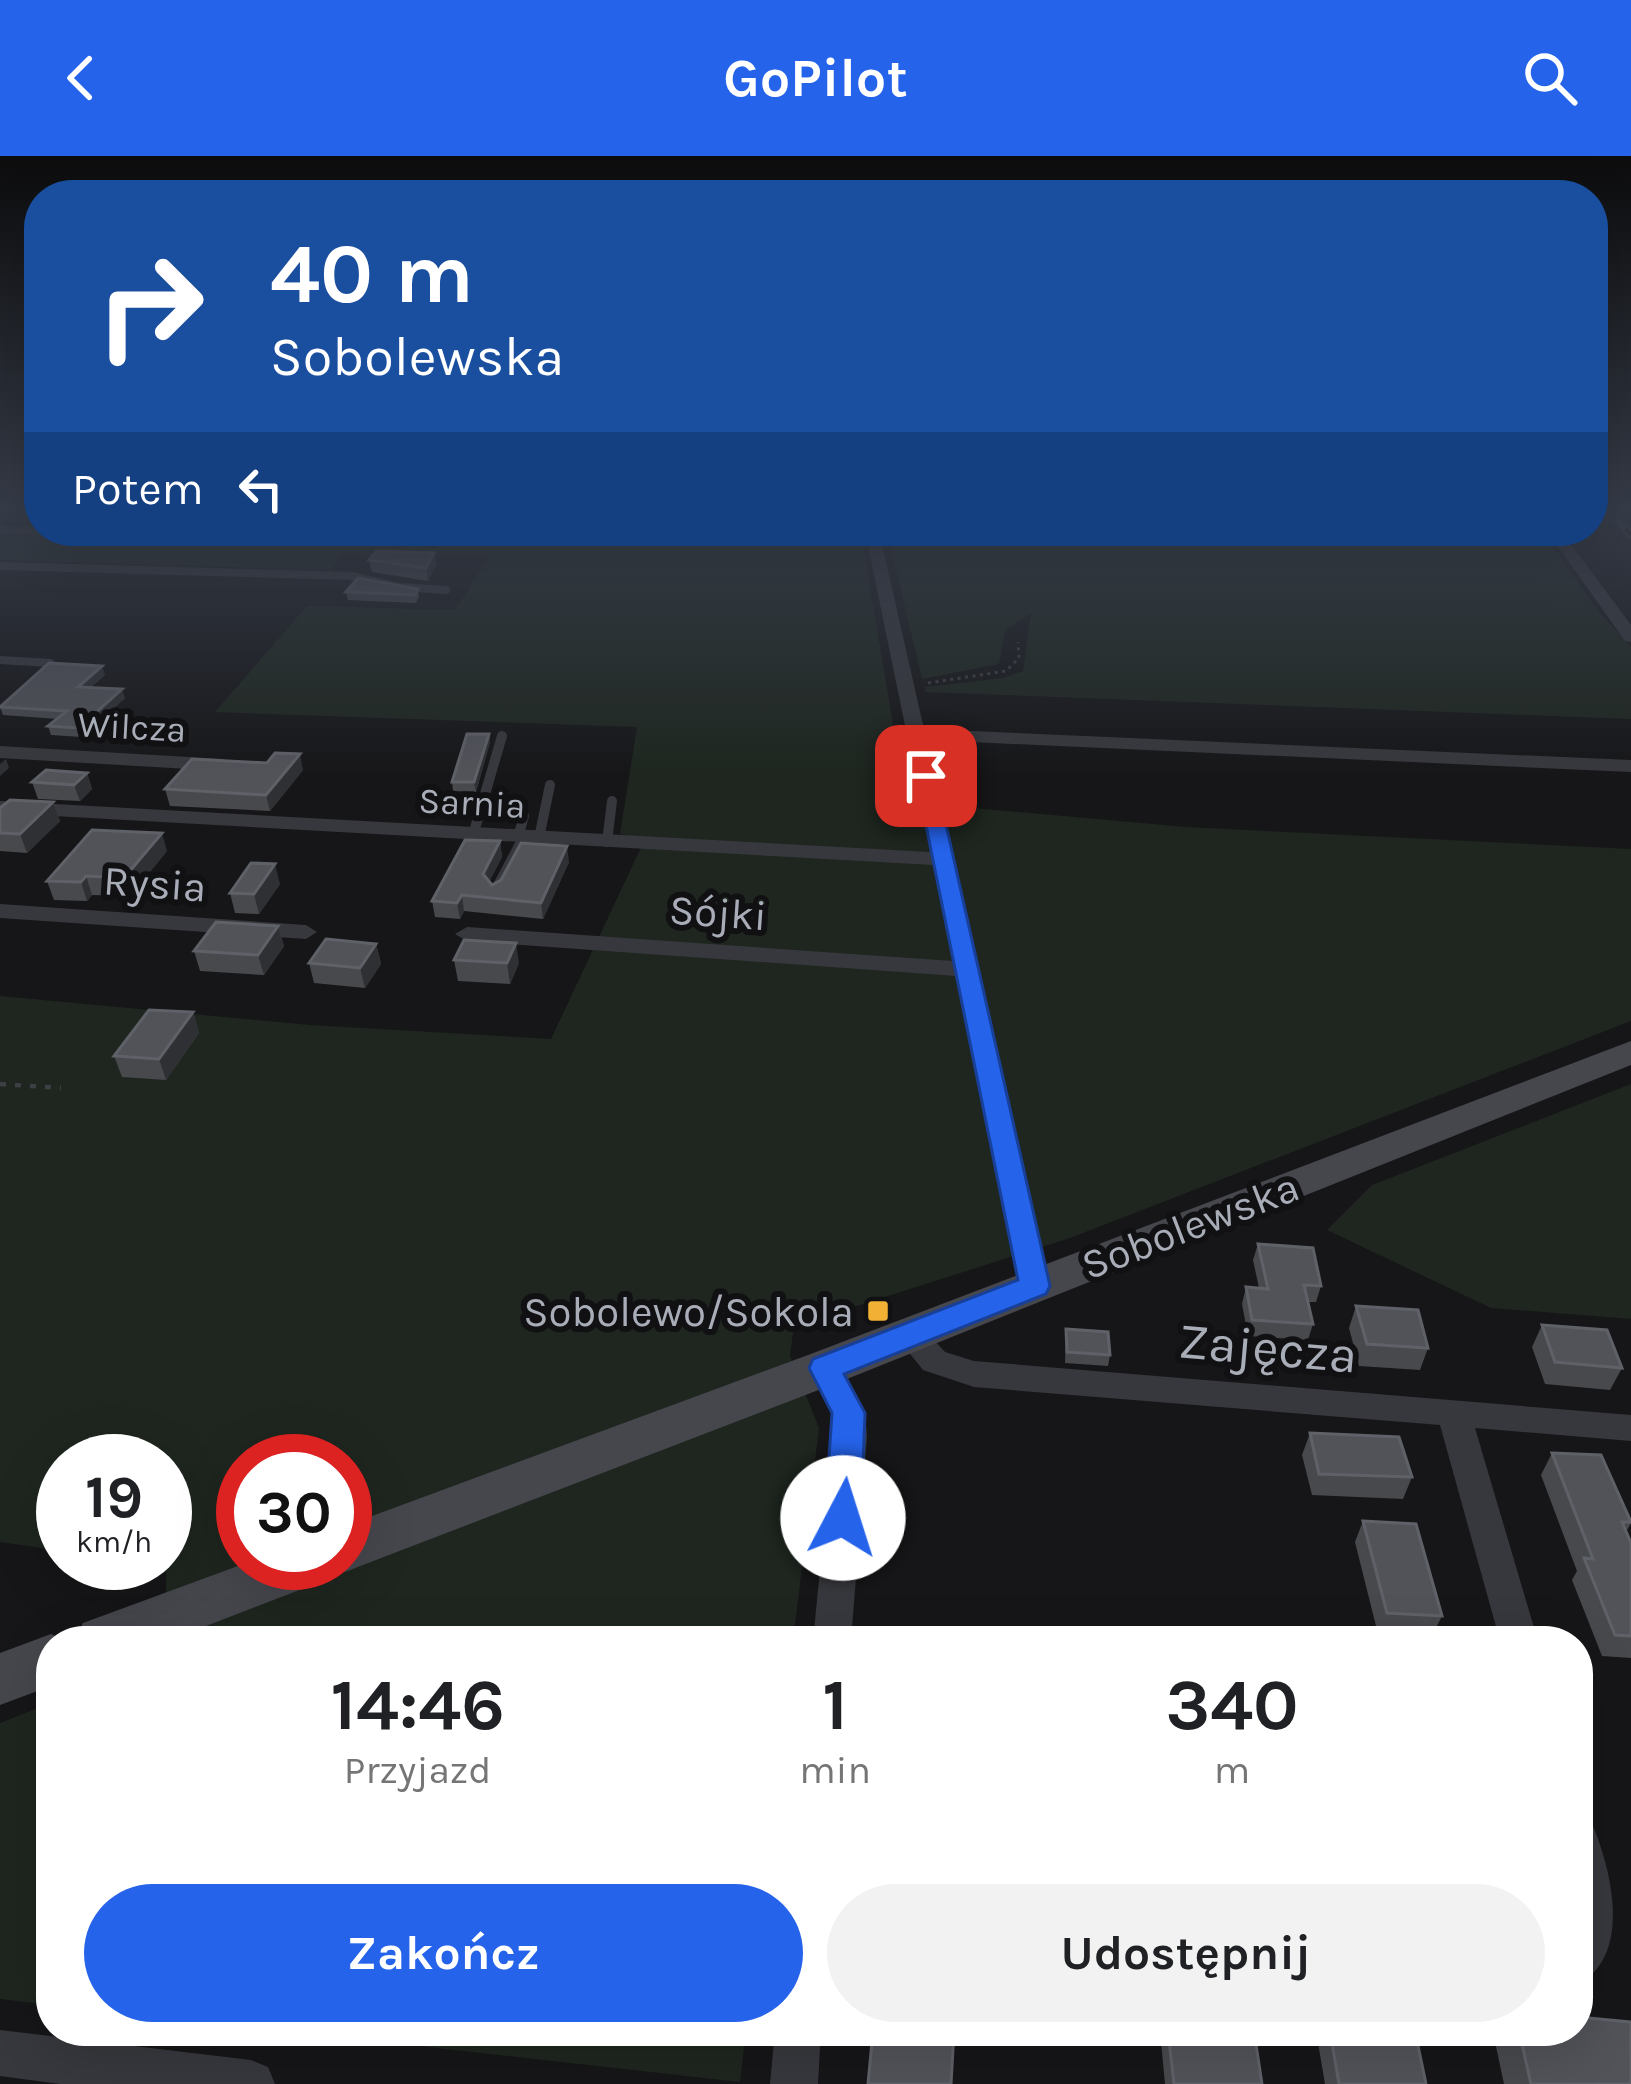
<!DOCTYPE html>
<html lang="pl">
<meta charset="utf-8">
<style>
body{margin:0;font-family:Karla,sans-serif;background:#f2f2f2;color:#202124;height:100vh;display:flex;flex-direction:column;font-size:45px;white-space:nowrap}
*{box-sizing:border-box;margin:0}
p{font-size:39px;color:#757577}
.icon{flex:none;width:66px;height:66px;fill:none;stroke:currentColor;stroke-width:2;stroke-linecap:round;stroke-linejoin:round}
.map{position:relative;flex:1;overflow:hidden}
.panel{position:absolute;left:36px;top:1470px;width:1557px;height:420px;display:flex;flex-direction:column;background:#fff;border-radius:48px;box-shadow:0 12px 48px #0002}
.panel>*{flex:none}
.hud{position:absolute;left:24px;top:24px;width:1584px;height:366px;border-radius:48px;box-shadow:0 12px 48px #0002;background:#1a4fa0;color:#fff;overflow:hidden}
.speed{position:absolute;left:36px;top:1278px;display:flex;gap:24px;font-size:60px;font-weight:700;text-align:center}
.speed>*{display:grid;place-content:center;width:156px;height:156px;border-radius:50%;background:#fff;box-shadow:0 12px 48px #0002;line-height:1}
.speed small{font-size:30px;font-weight:400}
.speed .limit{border:18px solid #d22;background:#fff;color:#111}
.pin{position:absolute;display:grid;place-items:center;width:102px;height:102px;color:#fff;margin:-51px;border-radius:24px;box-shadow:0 6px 18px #0006}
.me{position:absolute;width:132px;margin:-66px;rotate:5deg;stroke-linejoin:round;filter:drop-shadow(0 0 9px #0008)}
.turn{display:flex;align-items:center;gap:42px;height:252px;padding:0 48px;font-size:54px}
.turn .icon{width:156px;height:156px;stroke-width:2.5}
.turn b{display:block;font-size:84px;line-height:102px}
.then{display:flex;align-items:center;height:114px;padding:0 48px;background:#0003;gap:24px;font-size:45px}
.eta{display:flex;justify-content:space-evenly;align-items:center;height:204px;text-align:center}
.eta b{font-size:72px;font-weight:700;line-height:84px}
.action{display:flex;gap:24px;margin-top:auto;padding:24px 48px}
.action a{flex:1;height:138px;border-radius:72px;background:#2563eb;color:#fff;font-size:48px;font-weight:700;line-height:138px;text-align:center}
.action a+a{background:#f2f2f2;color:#202124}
header{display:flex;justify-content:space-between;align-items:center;height:156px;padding:0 48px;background:#2563eb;color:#fff;font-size:54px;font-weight:700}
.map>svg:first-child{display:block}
.green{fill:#1e261f;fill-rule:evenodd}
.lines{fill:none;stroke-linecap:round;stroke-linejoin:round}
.stream{stroke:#2c353c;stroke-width:4.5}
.path-far1{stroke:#3d3f44;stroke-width:3;stroke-dasharray:3 4.5;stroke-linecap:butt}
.path{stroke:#3d3f44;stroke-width:4.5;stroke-dasharray:6 9;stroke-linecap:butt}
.lane-far1{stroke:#37383d;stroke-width:8}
.lane{stroke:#37383d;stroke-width:10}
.street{fill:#37383d;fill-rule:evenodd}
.secondary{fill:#45474d;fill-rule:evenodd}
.rail-casing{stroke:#4a4c52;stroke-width:8}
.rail{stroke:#111113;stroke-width:4.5;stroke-dasharray:14;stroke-linecap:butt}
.wall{fill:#47494d}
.shaded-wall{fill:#2f3033}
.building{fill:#525359;stroke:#5f6168;stroke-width:3}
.route{fill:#2563eb;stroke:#184099;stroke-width:3}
.poi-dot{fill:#f2b134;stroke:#111113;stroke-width:4.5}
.labels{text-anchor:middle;stroke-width:12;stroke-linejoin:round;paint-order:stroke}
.far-street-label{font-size:36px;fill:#a8adb8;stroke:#111113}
.street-label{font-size:42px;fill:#a8adb8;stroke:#111113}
.poi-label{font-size:42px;fill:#a8adb8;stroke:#111113;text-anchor:end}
.near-street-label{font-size:51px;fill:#a8adb8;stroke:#111113}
</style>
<header><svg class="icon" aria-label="back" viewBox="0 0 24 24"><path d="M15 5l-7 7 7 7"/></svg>GoPilot<svg class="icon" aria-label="search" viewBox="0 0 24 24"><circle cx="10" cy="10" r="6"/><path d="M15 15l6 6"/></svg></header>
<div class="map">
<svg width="1631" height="1928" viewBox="0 0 1631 1928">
<rect width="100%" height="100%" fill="#161618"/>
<g class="green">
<path d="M433,375H674L675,386L863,389L906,646L1186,671L1631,693V865L1070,1082L794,1170L790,1199L819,1272L793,1485H166V1409L157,1407H165V1305H63V1395L0,1386V840L310,869L551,883L645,683L620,678L637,571L215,556L307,450L455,454L489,401L342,398L331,414L0,404V379L428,382ZM243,1305H345V1407H243Z"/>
<polygon points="887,375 1541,375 1599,456 1631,491 1631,563 925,536 925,531 1003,522 1023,515 1031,457 1005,474 999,508 922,523"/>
<polygon points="1631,928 1631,1163 1491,1152 1327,1074 1372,1029"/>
<polygon points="51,1547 51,1849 0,1843 0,1567"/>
<polygon points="286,1875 746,1875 740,1926"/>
</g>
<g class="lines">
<polyline class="stream" points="25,359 39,356"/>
<g class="path-far1">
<polyline points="0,354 4,351"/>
<polyline points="928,527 1006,515 1019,502 1018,486"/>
</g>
<polyline class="path" points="0,928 61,932"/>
<g class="lane-far1">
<polyline points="0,374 39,375"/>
<polyline points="49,375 274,375"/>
<polyline points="0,410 352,420 399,431 446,434"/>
<polyline points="0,504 50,507"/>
</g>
<g class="lane">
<polyline points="473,679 502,580"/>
<polyline points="518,681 524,660"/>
<polyline points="539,682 550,629"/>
<polyline points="607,686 612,645"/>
<polyline points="495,735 523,682"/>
</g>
<g class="street">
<polygon points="865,375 879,375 924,573 1631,604 1631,616 927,584 1050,1130 1046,1138 1024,1138 1020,1130 956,820 467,785 455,778 467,771 953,805 933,709 0,657 0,645 931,696"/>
<polygon points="1547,375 1561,375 1631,469 1631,486 1625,485"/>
<polygon points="0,590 223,603 233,609 223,615 0,602"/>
<polygon points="0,748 306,769 317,776 306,783 0,762"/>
<polygon points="911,1167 922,1171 945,1196 974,1205 1631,1259 1631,1285 1475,1272 1538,1485 1500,1485 1440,1269 974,1231 923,1214 895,1179 900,1171"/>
<polygon points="825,1200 836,1203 865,1257 867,1280 851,1485 813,1485 833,1280 831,1257 809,1212 814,1203"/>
<path d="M1578,1664L1593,1670C1613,1719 1631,1800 1578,1828Z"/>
<polygon points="0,1874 251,1904 268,1911 275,1928 60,1928 0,1920"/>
<polygon points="775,1875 821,1875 818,1928 770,1928"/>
</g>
<g class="secondary">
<polygon points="1631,885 1631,909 842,1225 363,1409 345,1416 333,1411 328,1423 167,1485 74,1485 83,1467 246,1407 345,1407 345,1370 808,1199"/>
<polygon points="51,1478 68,1485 51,1485 51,1530 0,1549 0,1497"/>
</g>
<defs>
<polyline id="rail" points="1607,351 1631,379"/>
</defs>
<use href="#rail" class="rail-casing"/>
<use href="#rail" class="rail"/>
</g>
<g class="wall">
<polygon points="434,397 436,409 428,425 372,416 369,404"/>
<polygon points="418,433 419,441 416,447 348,444 346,436"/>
<polygon points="105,519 90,532 125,542 82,581 51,579 48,570 58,563 3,559 0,551"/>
<polygon points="489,578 490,586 476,636 453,635 452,626"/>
<polygon points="303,614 270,655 170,650 165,633"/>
<polygon points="87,617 92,633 80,645 38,643 32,626"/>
<polygon points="53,646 60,665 27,697 0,695 0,652"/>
<polygon points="500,685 502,701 489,726 492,729 569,706 543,763 464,755 460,763 435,761 432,745"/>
<polygon points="167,695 130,740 92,739 87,745 54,744 47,725"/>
<polygon points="280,728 259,758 235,757 230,737"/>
<polygon points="278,770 284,790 264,819 200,815 194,795"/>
<polygon points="376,788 381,808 365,832 314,827 309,807"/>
<polygon points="454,804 519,807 510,828 458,825"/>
<polygon points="193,856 199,877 166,924 122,921 114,900"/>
<polygon points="1258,1088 1321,1130 1316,1146 1308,1146 1313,1168 1308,1184 1248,1180 1242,1148 1246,1131 1259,1132 1253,1104"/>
<polygon points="1356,1150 1428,1192 1420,1214 1359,1210 1349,1172"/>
<polygon points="1542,1169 1622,1212 1610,1234 1545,1228 1532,1191"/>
<polygon points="1066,1173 1110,1199 1108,1210 1065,1207"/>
<polygon points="1310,1277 1412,1321 1403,1343 1312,1339 1302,1299"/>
<polygon points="1552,1297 1631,1367 1626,1376 1631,1387 1631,1502 1602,1500 1572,1424 1577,1415 1541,1319"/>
<polygon points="1363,1365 1442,1460 1431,1482 1378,1478 1355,1386"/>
<polygon points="1160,1875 1254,1875 1262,1928 1165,1928"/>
<polygon points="1316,1875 1415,1875 1426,1928 1325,1928"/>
<polygon points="1498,1875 1578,1875 1631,1928 1504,1928 1494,1881"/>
</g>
<g class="shaded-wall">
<polygon points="434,397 436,409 428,425 426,412"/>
<polygon points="102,510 105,519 81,540 78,531"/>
<polygon points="122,533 125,542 82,581 79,572"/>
<polygon points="489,578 490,586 476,636 474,626"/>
<polygon points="300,598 303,614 270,655 266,639"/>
<polygon points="6,603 9,612 0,620 0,608"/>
<polygon points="87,617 92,633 80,645 74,629"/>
<polygon points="53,646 60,665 27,697 20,678"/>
<polygon points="162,677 167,695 130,740 124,722"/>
<polygon points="500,685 502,701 485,734 483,718"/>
<polygon points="567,690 569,706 543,763 541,747"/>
<polygon points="275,708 280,728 259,758 254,738"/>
<polygon points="86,720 92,739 87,745 81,726"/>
<polygon points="462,739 464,755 460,763 457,747"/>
<polygon points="278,770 284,790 264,819 258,799"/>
<polygon points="516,787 519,807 510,828 507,807"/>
<polygon points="376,788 381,808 365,832 360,812"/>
<polygon points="193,856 199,877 166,924 159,903"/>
</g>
<g class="building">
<polygon points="377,395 434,397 426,412 369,404"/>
<polygon points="358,422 418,433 415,439 346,436"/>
<polygon points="49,507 102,510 78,531 122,533 79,572 48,570 67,555 0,551"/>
<polygon points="467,578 489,578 474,626 452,626"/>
<polygon points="275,597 300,598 266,639 165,633 192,603 267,607"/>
<polygon points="46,614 87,617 74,629 32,626"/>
<polygon points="10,644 53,646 20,678 0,677 0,652"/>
<polygon points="92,674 162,677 124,722 86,720 81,726 47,725"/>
<polygon points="465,684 500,685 483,718 492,729 501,724 521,687 567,690 541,747 462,739 457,747 432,745"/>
<polygon points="251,707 275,708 254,738 230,737"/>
<polygon points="216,766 278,770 258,799 194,795"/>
<polygon points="326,783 376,788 360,812 309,807"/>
<polygon points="464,784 516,787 507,807 454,804"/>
<polygon points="149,854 193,856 159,903 114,900"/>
<polygon points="1258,1088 1313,1092 1321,1130 1304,1129 1313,1168 1252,1164 1246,1131 1268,1133"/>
<polygon points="1356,1150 1418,1154 1428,1192 1367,1188"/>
<polygon points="1542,1169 1607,1174 1622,1212 1555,1206"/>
<polygon points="1066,1173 1108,1176 1110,1199 1067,1196"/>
<polygon points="1310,1277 1399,1281 1412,1321 1319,1318"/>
<polygon points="1552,1297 1601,1299 1631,1366 1622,1366 1631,1387 1631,1480 1615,1479 1584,1402 1593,1403"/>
<polygon points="1363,1365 1416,1368 1442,1460 1387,1457"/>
<polygon points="1578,1861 1631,1866 1631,1928 1531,1928 1519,1875 1578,1875"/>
<polygon points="873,1875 954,1875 951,1928 868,1928"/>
<polygon points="1168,1875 1254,1875 1262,1928 1174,1928"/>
<polygon points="1330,1875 1415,1875 1426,1928 1339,1928"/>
</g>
<linearGradient id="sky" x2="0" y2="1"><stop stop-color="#0c0c0d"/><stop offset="0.57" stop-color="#363c48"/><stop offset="1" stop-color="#363c48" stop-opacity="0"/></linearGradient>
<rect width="1631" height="621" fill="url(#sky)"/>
<polygon class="route" points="926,614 935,620 1050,1130 1046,1138 844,1218 865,1257 861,1362 856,1373 843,1377 831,1373 825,1362 832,1257 809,1212 813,1203 1018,1124 916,620"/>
<rect class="poi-dot" x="866" y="1143" width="24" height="24" rx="6"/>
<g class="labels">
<g class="far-street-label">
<text transform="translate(132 570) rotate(3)" y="13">Wilcza</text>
<text transform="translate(472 646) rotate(3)" y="13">Sarnia</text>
</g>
<g class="street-label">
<text transform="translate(155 727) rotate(4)" y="15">Rysia</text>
<text transform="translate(718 756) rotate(4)" y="15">Sójki</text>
<text transform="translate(1190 1069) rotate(-21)" y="15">Sobolewska</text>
</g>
<g class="poi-label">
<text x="854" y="1170">Sobolewo/Sokola</text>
</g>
<g class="near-street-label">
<text transform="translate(1268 1191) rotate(5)" y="18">Zajęcza</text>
</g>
</g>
</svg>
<div class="speed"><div>19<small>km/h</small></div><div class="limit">30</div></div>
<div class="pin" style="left:926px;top:620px;background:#d93025"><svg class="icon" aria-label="arrive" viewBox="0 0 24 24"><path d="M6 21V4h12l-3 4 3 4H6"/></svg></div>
<svg class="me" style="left:843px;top:1362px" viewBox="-20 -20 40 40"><circle r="19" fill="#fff"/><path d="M0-13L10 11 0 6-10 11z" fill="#2563eb"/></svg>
<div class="hud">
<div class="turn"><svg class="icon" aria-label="right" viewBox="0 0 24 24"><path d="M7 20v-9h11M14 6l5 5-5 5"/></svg><div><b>40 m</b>Sobolewska</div></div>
<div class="then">Potem<svg class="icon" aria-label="left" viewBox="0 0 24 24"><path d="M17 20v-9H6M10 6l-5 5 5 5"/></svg></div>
</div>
<section class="panel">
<div class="eta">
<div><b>14:46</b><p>Przyjazd</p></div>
<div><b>1</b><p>min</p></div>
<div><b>340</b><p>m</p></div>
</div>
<div class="action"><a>Zakończ</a><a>Udostępnij</a></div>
</section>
</div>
